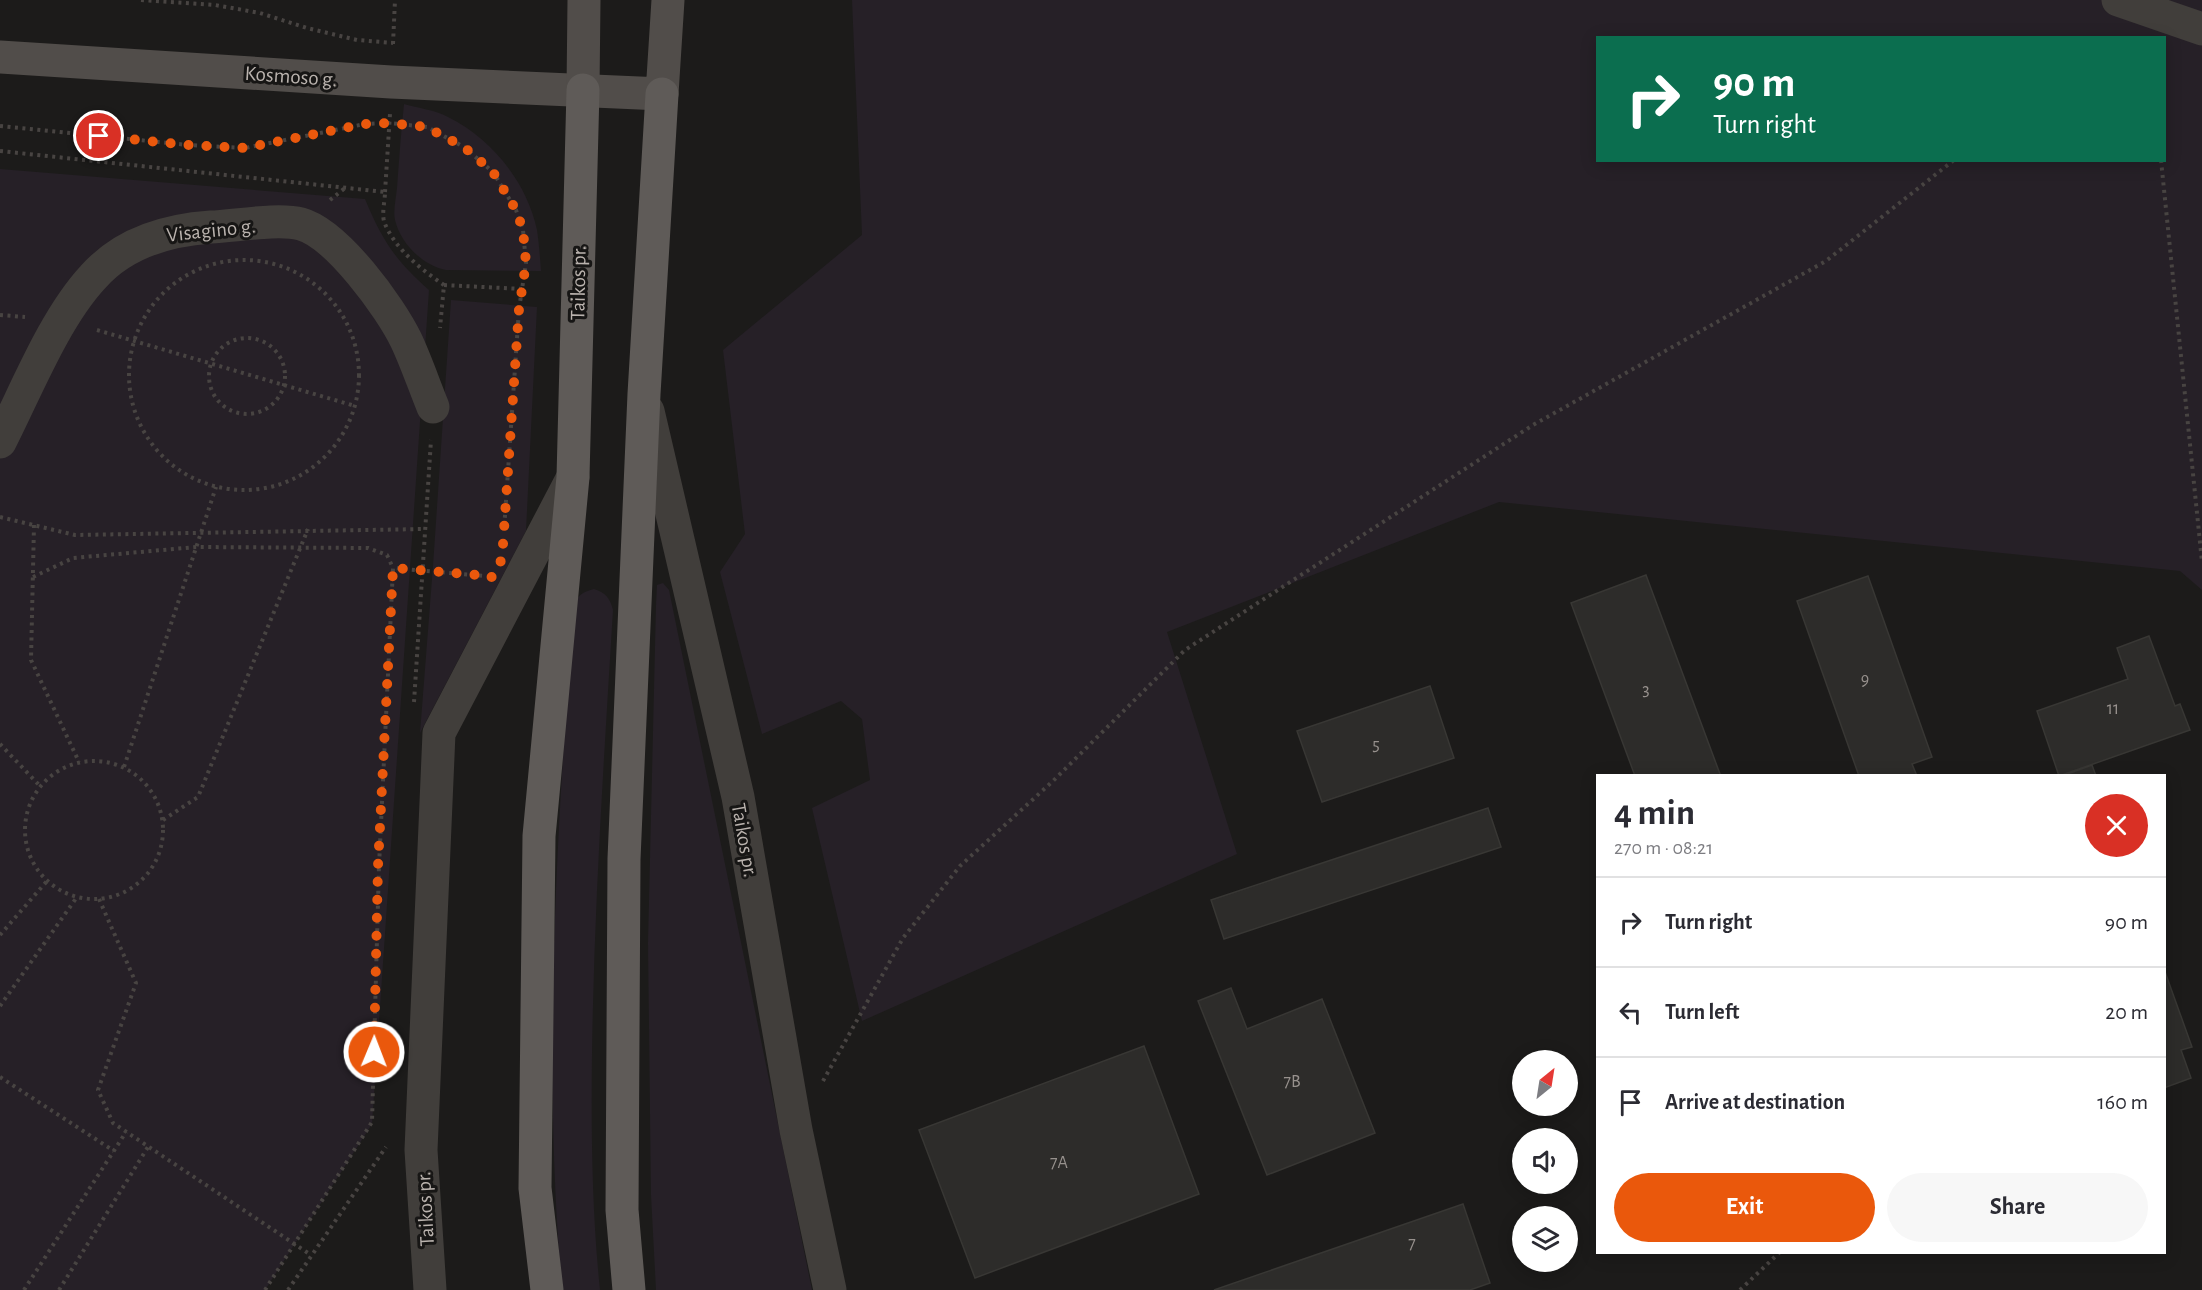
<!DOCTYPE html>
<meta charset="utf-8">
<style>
body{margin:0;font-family:"Alegreya Sans",sans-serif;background:#f7f7f7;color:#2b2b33;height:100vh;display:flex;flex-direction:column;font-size:22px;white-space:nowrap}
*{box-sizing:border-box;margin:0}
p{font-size:20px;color:#7c7c81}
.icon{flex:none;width:33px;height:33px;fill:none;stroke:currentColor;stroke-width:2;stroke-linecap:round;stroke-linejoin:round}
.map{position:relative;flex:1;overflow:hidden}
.panel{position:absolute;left:1596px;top:774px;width:570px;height:480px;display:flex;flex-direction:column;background:#fff;border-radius:0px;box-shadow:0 3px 15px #0003}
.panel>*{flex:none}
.banner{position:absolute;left:1596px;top:36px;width:570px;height:126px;border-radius:0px;box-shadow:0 3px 15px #0003;background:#0b6e4f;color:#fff;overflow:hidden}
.needle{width:39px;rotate:30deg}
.controls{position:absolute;left:1512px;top:1050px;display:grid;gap:12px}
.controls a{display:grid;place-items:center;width:66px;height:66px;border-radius:50%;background:#fff;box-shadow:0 3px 15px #0003;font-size:30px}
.pin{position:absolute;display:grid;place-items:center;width:51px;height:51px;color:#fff;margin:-26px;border:3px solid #fff;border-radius:50%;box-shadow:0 2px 6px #0007}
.me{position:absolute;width:66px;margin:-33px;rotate:1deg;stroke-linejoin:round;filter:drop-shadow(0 0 4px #0008)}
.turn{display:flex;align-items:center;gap:21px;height:126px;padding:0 18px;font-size:27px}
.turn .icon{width:78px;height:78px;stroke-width:2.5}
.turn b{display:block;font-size:42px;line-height:51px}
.round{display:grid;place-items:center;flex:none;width:63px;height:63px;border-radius:32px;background:#f7f7f7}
.headline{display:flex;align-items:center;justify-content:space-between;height:102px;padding:0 18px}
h1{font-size:36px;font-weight:700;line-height:45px}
.cta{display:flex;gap:12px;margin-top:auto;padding:12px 18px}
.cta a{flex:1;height:69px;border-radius:36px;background:#ea580c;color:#fff;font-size:24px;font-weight:700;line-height:69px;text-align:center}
.cta a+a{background:#f7f7f7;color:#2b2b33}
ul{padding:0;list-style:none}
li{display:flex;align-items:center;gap:18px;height:90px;padding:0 18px;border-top:2px solid #e1e1e2}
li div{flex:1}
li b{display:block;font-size:22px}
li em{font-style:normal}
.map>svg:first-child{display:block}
.green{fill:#262027;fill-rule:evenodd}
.building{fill:#2d2c2a;stroke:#383734;stroke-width:1.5}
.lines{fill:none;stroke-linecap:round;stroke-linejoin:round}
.path{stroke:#484442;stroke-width:4;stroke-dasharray:3 4.5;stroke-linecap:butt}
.street{stroke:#413e3b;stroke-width:33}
.secondary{stroke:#514d4a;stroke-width:33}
.primary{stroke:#5f5b58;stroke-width:33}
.route{stroke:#ea580c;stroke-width:10;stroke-dasharray:0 18}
.labels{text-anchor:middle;stroke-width:6;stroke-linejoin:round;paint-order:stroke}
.number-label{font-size:18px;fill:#97918d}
.street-label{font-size:21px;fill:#bab3ae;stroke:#171615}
</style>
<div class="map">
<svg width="2202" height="1290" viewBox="0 0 2202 1290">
<rect width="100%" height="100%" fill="#1c1b1a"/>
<g class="green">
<path d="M852,0H2202V590L2180,571L1499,502L1167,632L1237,854L862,1021L812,808L870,780L862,719L841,701L762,734L720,572L745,534L723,350L862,235ZM1598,38H2164V160H1598Z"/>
<path d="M404,104C418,108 435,110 448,117C491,138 527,182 537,230C539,243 540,257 541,271L446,270C422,265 401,244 395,220C393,211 396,198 397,188C399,160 401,132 404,104Z"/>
<path d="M0,169L365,199C382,240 395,260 429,290L372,1124L265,1290H0Z"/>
<polygon points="451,300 537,307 526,531 420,733 433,566"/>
<polygon points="663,583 669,590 812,1290 656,1290 651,1195 648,943 656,605 657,585"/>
<path d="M594,589C606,593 610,598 613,610C604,758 594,906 592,1054C591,1133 592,1212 600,1290H562C542,1062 557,835 573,607C577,596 582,592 594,589Z"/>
</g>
<g class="building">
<polygon points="1646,575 1720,774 1717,776 1635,776 1571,603"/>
<polygon points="1868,576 1932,757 1912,764 1917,776 1859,776 1797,601"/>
<polygon points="2149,636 2175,706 2180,704 2190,730 2059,776 2037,711 2128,679 2117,648"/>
<polygon points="1430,686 1454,758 1322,802 1297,731"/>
<polygon points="2092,765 2096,776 2062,776"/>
<polygon points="1488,808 1501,847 1224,939 1211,900"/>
<polygon points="2164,969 2192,1047 2181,1050 2191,1078 2164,1088"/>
<polygon points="1231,988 1247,1029 1322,999 1375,1133 1267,1175 1198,1001"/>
<polygon points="1144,1046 1199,1194 975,1278 919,1130"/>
<polygon points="1463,1204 1490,1283 1470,1290 1214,1290"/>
</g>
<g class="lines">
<g class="path">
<polyline points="141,0 215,5 260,13 307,28 357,40 393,43"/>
<polyline points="393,44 395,0"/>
<polyline points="0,126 188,145 245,148 365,124 389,123 427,127 464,147 493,172 516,210 523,230 526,263 519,309 504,530"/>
<path d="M0,151L385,192C385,201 381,216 385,224C396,250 422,270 444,285L440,328"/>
<polyline points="2161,160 2202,562"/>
<polyline points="385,192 390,114"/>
<polyline points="330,200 345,188"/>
<circle cx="244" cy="375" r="115"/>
<polyline points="444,285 522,289"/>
<polyline points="0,315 25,317"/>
<polyline points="97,330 355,406"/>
<circle cx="247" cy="376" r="38"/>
<polyline points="0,517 75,535 425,529"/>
<polyline points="34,525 31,660 79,762"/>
<polyline points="33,577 73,558 196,547 368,548 387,555 393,568"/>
<polyline points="414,702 431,440"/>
<polyline points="0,744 40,786"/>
<circle cx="94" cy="830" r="69"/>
<polyline points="124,767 216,487"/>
<polyline points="163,820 198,797 308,529"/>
<polyline points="99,899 136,983 98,1090 113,1123 311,1255"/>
<polyline points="0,935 47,881"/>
<polyline points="0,1006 77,897"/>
<polyline points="0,1077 114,1151"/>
<polyline points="823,1081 903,938 960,866 1053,781 1185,650 1533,425 1826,261 1954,160"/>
<polyline points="24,1290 126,1132"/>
<polyline points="59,1290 148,1147"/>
<polyline points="265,1290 372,1122 379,866 393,568 484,576"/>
<polyline points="288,1290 386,1147"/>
<polyline points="1740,1290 1780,1252"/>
</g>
<g class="street">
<polyline points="2118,0 2202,29"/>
<polyline points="648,411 738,797 796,1130 830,1290"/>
<path d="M0,442C26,391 54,319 93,277C123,243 167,230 211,227C235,226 278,218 301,224C337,234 390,307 406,340C416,361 424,385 433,407"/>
<polyline points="430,1290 421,1150 439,733 573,477"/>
</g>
<g class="secondary">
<polyline points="0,57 391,82 662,94 668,0"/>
<polyline points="583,90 584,0"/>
</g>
<g class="primary">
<polyline points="547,1290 535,1188 539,836 573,477 583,90"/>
<polyline points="629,1290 622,1210 624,859 644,394 662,94"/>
</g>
</g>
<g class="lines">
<polyline class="route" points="99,136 188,145 245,148 365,124 389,123 426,127 464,147 493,172 516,210 523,230 526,263 519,309 502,559 491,578 477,575 393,568 378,866 374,1052"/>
</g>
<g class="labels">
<g class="number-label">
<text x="1865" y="685">9</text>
<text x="1646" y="695">3</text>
<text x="2113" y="714">11</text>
<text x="1376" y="750">5</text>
<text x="1292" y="1087">7B</text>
<text x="1059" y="1168">7A</text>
<text x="1412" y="1249">7</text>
</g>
<g class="street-label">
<text transform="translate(291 76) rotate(4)" y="7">Kosmoso g.</text>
<text transform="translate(211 230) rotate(-6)" y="7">Visagino g.</text>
<text transform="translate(578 283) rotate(-89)" y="7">Taikos pr.</text>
<text transform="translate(745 840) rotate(80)" y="7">Taikos pr.</text>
<text transform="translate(425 1209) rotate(-93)" y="7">Taikos pr.</text>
</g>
</g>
</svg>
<div class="controls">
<a><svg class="needle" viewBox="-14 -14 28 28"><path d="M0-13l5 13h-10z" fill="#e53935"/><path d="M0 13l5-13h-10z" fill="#7c7c81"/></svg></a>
<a><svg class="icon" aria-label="sound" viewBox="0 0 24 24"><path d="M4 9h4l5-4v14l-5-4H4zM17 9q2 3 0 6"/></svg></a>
<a><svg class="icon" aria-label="layers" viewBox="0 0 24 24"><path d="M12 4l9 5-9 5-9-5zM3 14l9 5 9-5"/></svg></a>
</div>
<div class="pin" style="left:99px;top:136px;background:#d93025"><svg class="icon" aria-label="arrive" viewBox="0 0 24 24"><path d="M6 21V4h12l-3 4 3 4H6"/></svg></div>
<svg class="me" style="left:374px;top:1052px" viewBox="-20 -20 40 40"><circle r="17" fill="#ea580c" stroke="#fff" stroke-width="3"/><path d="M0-11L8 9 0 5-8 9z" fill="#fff"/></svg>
<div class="banner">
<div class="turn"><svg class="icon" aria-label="right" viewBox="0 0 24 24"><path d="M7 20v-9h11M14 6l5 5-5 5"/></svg><div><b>90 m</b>Turn right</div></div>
</div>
<section class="panel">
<div class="headline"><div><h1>4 min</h1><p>270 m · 08:21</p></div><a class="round" style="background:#d93025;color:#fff"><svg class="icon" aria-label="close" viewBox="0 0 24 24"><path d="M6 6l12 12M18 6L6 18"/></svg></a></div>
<ul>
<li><svg class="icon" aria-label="right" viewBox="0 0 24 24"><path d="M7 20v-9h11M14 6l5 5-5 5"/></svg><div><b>Turn right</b></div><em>90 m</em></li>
<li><svg class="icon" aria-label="left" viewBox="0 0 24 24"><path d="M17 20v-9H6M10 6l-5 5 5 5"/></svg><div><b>Turn left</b></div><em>20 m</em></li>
<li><svg class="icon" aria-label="arrive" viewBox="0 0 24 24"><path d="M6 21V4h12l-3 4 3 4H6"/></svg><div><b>Arrive at destination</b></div><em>160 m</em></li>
</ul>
<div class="cta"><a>Exit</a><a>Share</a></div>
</section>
</div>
